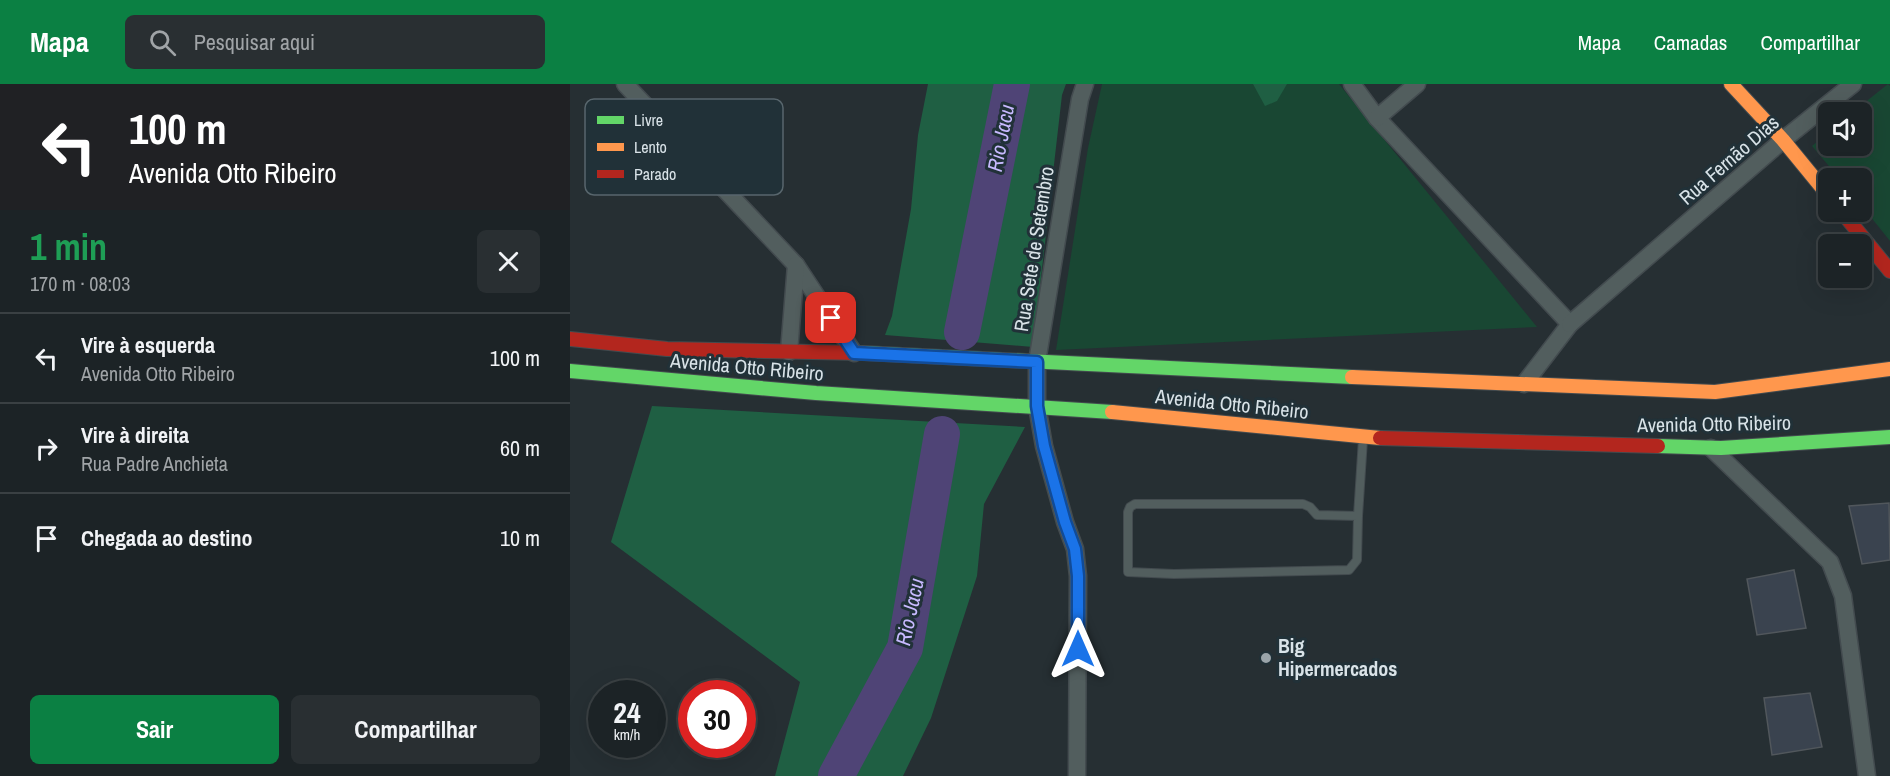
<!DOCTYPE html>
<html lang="pt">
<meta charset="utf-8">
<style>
body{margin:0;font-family:"Archivo Narrow",sans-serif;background:#292f32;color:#f1f3f6;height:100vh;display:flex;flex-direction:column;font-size:22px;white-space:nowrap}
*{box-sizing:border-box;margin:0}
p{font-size:20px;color:#a0a4a7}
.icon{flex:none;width:33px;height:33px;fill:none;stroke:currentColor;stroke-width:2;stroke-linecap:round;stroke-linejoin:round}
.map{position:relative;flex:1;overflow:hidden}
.drawer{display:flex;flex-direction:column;background:#1c2326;width:570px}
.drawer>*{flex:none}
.hud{background:#202124;color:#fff;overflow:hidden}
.buttons{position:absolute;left:1248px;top:18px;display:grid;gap:12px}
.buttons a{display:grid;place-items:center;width:54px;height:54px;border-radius:9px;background:#1c2326;box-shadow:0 6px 24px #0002,0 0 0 2px #3a4043;font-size:30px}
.speed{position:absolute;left:18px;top:596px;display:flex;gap:12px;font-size:30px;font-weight:700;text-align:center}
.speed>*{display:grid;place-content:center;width:78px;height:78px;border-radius:50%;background:#1c2326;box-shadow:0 6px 24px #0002,0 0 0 2px #3a4043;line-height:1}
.speed small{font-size:15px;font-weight:400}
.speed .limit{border:9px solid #d22;background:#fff;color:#111}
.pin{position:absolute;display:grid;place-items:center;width:51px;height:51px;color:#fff;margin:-26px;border-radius:12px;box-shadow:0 3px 9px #0006}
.me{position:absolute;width:66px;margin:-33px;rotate:0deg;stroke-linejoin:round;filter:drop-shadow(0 0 4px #0008)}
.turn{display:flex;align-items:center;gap:21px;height:126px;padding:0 30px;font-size:27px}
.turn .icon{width:78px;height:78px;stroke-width:2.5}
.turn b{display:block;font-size:42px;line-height:51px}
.round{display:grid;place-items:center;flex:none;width:63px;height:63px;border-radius:9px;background:#292f32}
.overview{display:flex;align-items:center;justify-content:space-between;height:102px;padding:0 30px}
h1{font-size:36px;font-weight:700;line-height:45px;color:#1e9e55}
.primary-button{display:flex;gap:12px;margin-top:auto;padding:12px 30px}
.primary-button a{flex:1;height:69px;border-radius:9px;background:#0b8043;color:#fff;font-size:24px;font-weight:700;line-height:69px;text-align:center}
.primary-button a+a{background:#292f32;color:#f1f3f6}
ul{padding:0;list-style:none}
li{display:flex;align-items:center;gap:18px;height:90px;padding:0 30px;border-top:2px solid #3a4043}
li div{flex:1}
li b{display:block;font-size:22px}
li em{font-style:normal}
header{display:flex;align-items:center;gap:36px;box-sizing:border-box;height:84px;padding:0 30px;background:#0b8043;color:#fff}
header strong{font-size:28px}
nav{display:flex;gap:33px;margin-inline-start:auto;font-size:21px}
.search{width:420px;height:54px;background:#292f32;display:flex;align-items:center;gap:15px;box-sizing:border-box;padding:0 21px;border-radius:9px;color:#a0a4a7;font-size:22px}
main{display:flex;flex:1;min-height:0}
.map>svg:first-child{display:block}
.green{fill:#194733}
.forest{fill:#1f5f43}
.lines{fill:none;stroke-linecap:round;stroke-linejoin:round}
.river{stroke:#4f4476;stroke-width:36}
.building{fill:#3a434f;stroke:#51575c;stroke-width:1.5}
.lane-casing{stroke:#434b4f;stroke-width:10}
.street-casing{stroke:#434b4f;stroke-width:19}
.fast-casing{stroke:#434b4f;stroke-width:16}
.slow-casing{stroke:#434b4f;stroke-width:16}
.jam-casing{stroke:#434b4f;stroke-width:16}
.lane{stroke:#525e5e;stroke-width:8}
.street{stroke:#525e5e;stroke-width:16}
.fast{stroke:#63d668;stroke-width:14}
.slow{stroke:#ff974d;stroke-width:14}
.jam{stroke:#b3261e;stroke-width:14}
.route-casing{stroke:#114b97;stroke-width:15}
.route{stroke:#1a73e8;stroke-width:10}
.poi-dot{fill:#9aa4a9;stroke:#213138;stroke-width:2}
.labels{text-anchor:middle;stroke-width:6;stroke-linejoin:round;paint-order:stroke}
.street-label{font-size:20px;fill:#d9e3e8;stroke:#213138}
.poi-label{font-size:20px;font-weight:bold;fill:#d9e3e8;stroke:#213138;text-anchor:start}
.water-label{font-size:21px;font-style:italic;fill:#c8baff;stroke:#213138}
.key{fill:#213138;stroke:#58666d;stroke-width:1.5}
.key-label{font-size:16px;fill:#d9e3e8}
</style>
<header>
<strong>Mapa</strong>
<div class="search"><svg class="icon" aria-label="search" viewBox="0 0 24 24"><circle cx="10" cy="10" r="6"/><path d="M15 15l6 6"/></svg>Pesquisar aqui</div>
<nav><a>Mapa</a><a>Camadas</a><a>Compartilhar</a></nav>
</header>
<main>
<section class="drawer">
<div class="hud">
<div class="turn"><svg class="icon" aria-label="left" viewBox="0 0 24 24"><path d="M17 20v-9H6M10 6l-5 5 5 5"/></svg><div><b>100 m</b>Avenida Otto Ribeiro</div></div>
</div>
<div class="overview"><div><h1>1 min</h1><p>170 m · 08:03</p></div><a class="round"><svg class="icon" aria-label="close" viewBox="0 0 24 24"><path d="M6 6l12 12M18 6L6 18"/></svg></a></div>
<ul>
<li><svg class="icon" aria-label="left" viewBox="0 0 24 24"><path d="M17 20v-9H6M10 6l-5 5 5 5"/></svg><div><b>Vire à esquerda</b><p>Avenida Otto Ribeiro</p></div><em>100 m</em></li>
<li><svg class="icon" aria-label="right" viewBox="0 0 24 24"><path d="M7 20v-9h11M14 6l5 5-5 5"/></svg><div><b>Vire à direita</b><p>Rua Padre Anchieta</p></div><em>60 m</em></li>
<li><svg class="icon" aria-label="arrive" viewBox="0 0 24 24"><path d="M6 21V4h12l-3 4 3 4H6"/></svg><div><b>Chegada ao destino</b></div><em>10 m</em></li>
</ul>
<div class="primary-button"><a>Sair</a><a>Compartilhar</a></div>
</section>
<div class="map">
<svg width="1320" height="692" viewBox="0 0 1320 692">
<rect width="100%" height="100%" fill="#262f33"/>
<g class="green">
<polygon points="532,0 769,0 967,243 486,266 518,64"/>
<polygon points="1318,0 1320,2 1320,157 1292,122 1292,94 1269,94 1242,62 1258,49 1258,62 1292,62 1292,28 1283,28"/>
</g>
<g class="forest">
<polygon points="358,0 496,0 492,11 463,263 315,251 322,232 341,125 348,51"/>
<polygon points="683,0 717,0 707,17 695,22"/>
<polygon points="82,322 455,343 414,420 407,492 361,634 333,692 205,692 230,598 41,458"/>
</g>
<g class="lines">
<g class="river">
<polyline points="392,248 442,0"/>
<polyline points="266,692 335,564 372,350"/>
</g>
</g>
<g class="building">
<polygon points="1319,419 1320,476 1292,480 1279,422"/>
<polygon points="1224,486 1236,544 1187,551 1177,495"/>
<polygon points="1240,609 1252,663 1202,671 1194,614"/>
</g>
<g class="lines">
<defs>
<polyline id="lane" points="788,432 747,431 740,423 733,420 565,420 560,423 558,428 558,488 604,490 779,486 787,476 788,432 793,355"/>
<g id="street">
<polyline points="55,0 226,181 284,269"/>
<polyline points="782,0 807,34 1000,240 954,300"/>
<polyline points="807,34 847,0"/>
<polyline points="1000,240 1213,56 1283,0"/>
<polyline points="219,268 226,181"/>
<polyline points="1141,364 1260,478 1273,512 1297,692"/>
<polyline points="507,692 508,492 505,465 495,438 474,362 467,322 467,278 510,15 515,0"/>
</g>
<g id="fast">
<polyline points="292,269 782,293"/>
<polyline points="0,287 246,309 542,328"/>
<polyline points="1088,362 1151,364 1320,353"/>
</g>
<g id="slow">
<polyline points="1161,0 1213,56 1258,111"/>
<polyline points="782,293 1145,308 1320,285"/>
<polyline points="542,328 810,354"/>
</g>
<g id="jam">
<polyline points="1272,128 1320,187"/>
<polyline points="0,255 97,265 292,269"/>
<polyline points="810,354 1088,362"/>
</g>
</defs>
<use href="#lane" class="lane-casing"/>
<use href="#street" class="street-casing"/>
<use href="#fast" class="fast-casing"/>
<use href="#slow" class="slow-casing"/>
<use href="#jam" class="jam-casing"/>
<use href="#lane" class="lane"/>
<use href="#street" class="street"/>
<use href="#fast" class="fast"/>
<use href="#slow" class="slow"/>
<use href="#jam" class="jam"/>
</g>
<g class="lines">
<defs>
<polyline id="route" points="261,234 284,269 467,278 467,322 474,362 495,438 505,465 508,492 508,565"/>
</defs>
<use href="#route" class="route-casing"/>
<use href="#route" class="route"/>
</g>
<circle class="poi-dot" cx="696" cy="574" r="6"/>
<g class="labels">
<g class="street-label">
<text transform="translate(1159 76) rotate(-41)" y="7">Rua Fernão Dias</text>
<text transform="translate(464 165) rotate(-81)" y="7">Rua Sete de Setembro</text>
<text transform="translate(177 283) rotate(5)" y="7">Avenida Otto Ribeiro</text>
<text transform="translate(662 320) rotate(6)" y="7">Avenida Otto Ribeiro</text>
<text transform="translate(1144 340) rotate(-1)" y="7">Avenida Otto Ribeiro</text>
</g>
<g class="poi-label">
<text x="708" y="569">Big<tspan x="708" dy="23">Hipermercados</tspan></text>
</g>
<g class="water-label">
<text transform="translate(431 54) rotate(-79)" y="7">Rio Jacu</text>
<text transform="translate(340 528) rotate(-78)" y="7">Rio Jacu</text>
</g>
</g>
<rect x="15" y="15" width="198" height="96" rx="9" class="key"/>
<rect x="27" y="32" width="27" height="8" fill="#63d668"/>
<rect x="27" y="59" width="27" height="8" fill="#ff974d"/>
<rect x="27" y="86" width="27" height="8" fill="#b3261e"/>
<g class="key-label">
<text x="64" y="42">Livre</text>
<text x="64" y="69">Lento</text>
<text x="64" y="96">Parado</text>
</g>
</svg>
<div class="buttons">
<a><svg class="icon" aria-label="sound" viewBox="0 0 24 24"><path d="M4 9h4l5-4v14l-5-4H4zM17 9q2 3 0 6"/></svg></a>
<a>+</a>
<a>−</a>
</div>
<div class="speed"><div>24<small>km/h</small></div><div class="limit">30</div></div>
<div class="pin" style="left:261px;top:234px;background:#d93025"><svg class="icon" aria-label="arrive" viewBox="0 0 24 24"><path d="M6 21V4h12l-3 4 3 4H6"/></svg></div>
<svg class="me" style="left:508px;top:565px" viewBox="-20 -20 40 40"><path d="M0-17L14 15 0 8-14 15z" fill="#1a73e8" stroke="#fff" stroke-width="4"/></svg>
</div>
</main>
